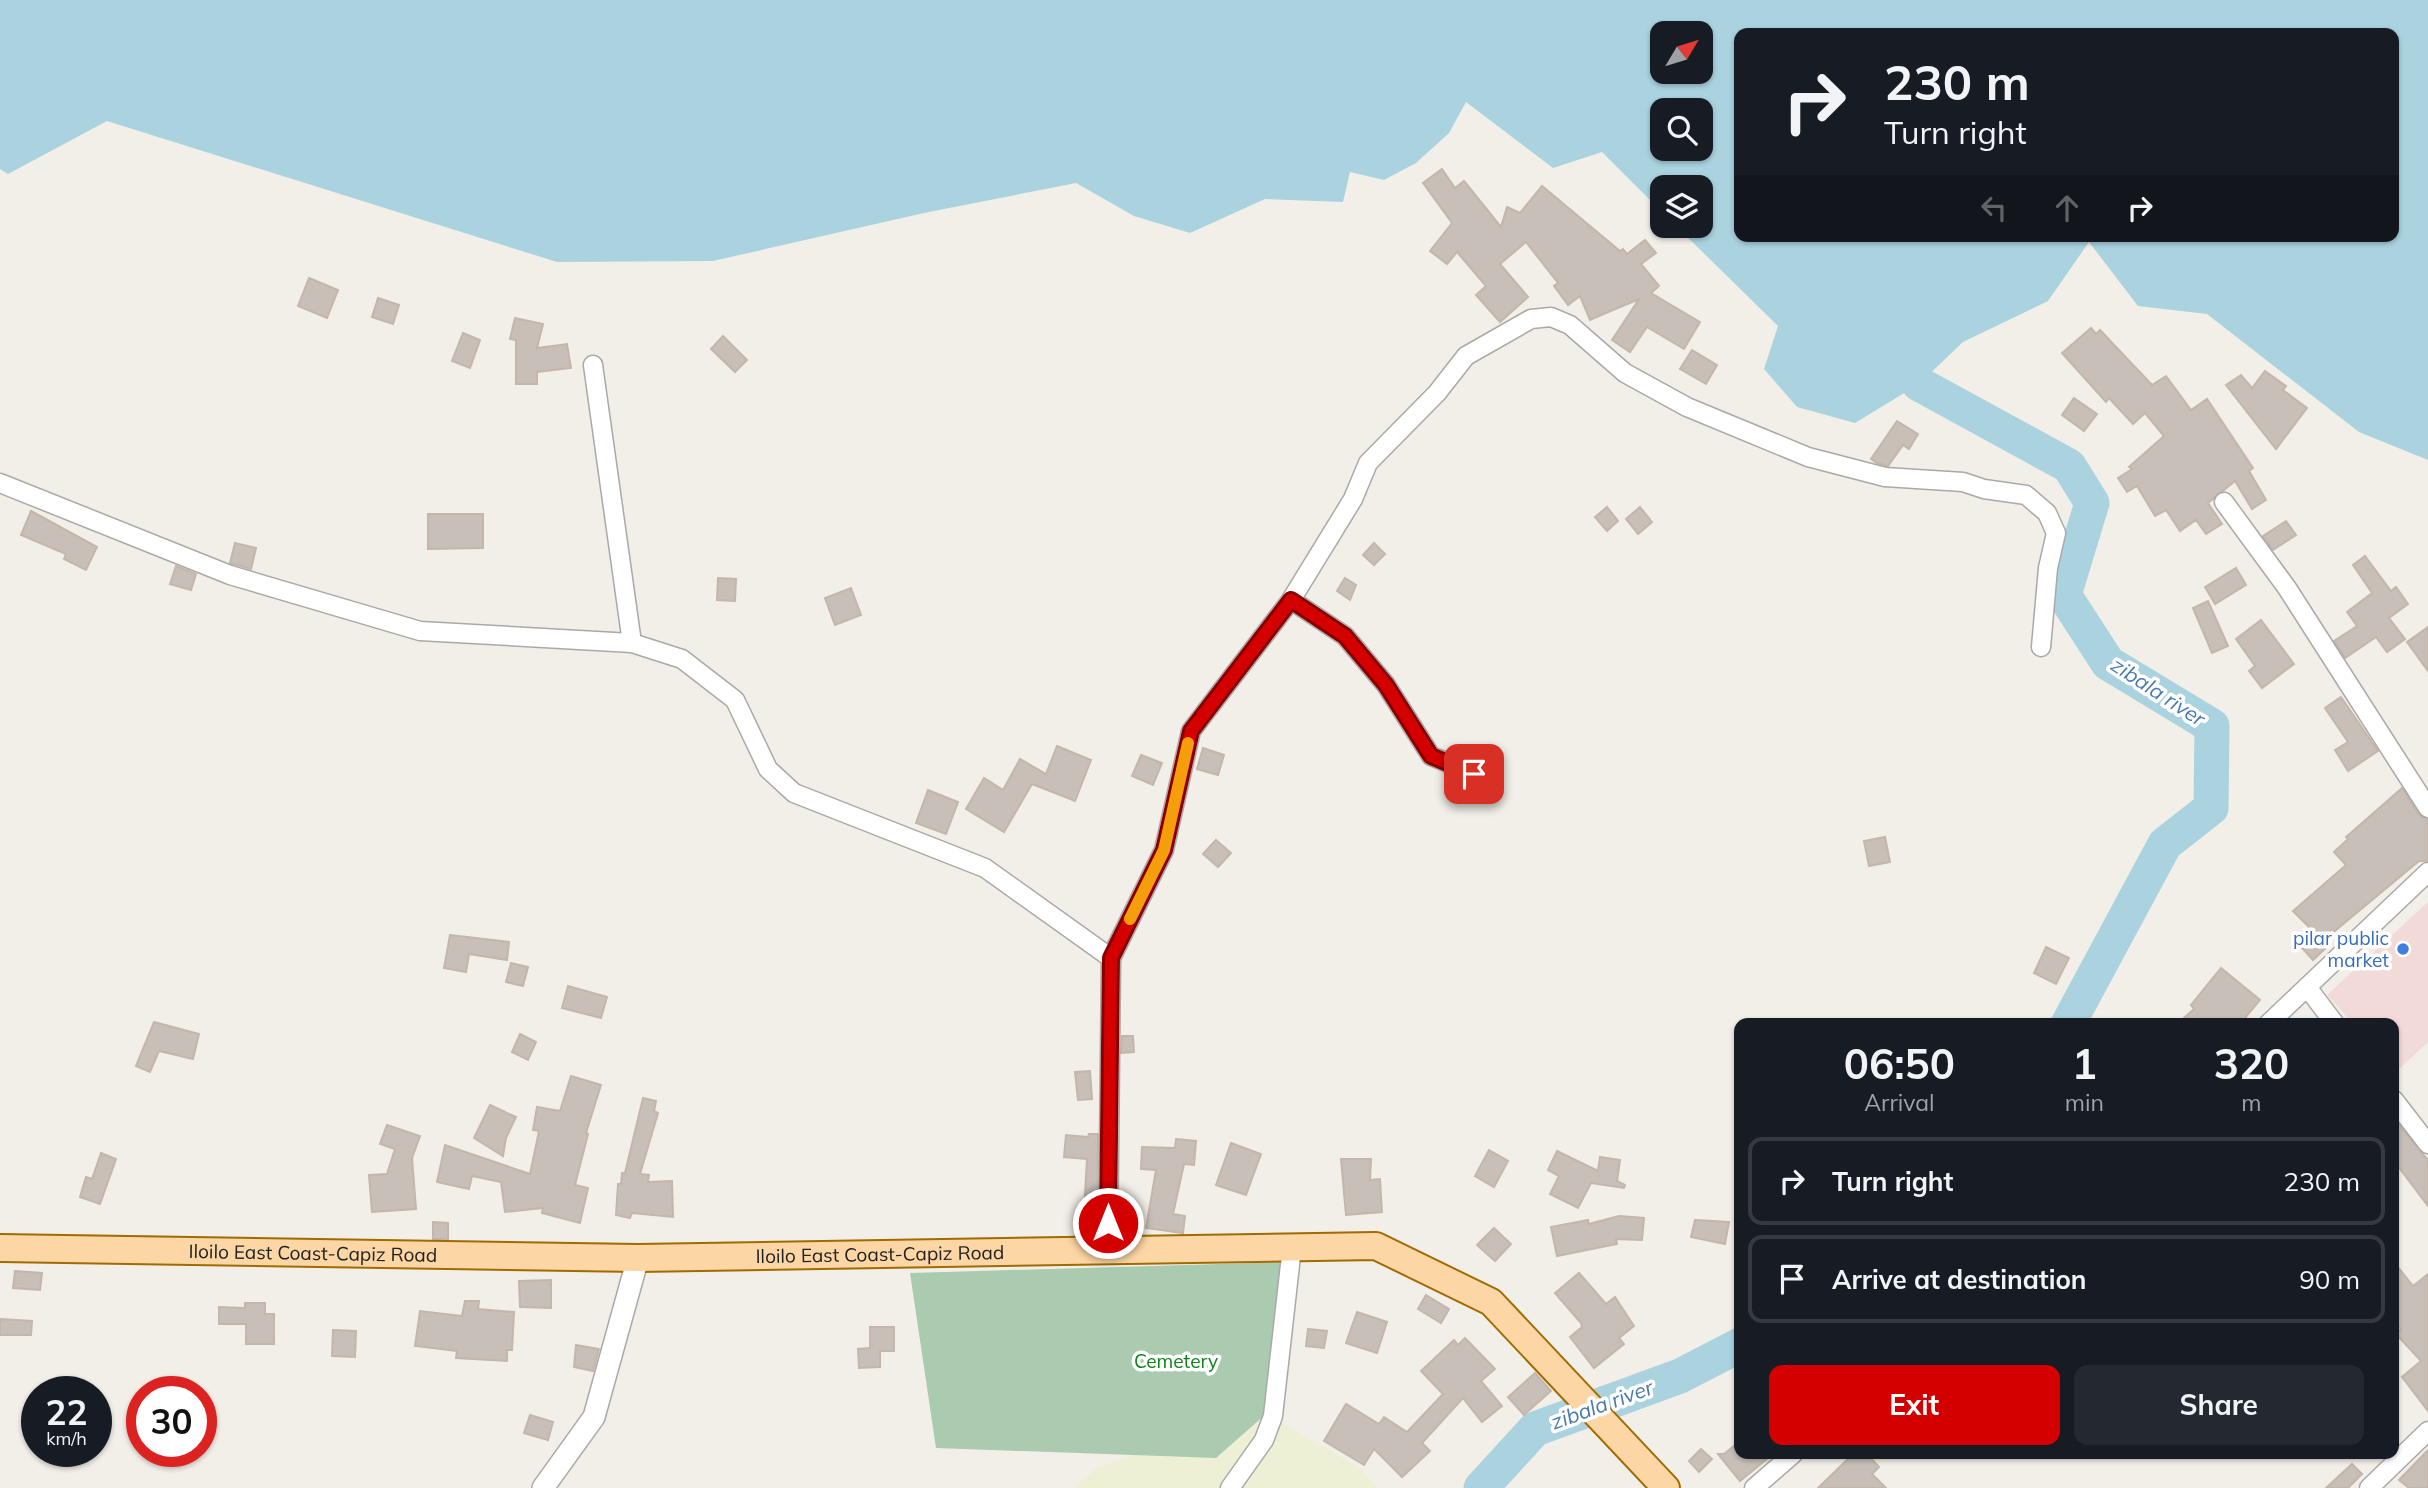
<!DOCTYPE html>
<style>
body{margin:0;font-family:Mulish,sans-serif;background:#242831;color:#f1f3f6;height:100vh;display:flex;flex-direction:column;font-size:26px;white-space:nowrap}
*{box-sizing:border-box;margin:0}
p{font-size:23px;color:#9ea1a6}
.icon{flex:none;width:38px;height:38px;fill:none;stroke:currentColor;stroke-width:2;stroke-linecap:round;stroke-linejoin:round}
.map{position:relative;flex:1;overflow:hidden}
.panel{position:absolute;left:1734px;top:1018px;width:665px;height:441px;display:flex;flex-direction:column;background:#171b24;border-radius:14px;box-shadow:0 2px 5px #0004}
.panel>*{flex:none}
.top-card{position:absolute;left:1734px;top:28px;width:665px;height:214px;border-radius:14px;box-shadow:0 2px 5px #0004;background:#171b24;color:#f1f3f6;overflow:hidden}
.needle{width:46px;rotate:52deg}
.buttons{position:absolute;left:1650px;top:21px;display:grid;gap:14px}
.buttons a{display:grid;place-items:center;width:63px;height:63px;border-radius:14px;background:#171b24;box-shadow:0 2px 5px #0004;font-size:35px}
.speed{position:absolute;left:21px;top:1376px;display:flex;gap:14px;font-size:35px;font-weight:700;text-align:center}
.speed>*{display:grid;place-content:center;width:91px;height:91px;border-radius:50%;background:#171b24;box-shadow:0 2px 5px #0004;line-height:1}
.speed small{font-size:18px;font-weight:400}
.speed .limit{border:10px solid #d22;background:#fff;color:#111}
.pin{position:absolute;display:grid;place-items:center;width:60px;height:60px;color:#fff;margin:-30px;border-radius:14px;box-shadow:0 4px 10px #0006}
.me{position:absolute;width:77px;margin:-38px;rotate:0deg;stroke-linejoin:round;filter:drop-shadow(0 0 5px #0008)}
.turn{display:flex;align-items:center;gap:24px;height:147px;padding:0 35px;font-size:32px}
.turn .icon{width:91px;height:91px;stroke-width:2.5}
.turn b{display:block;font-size:49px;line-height:60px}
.lanes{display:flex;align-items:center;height:66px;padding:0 35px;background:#0003;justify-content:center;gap:35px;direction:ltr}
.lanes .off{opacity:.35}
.eta{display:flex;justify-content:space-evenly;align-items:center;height:119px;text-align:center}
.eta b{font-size:42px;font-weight:700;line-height:49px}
.primary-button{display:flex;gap:14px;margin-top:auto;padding:14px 35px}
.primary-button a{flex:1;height:80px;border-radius:14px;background:#d40000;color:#fff;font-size:28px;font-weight:700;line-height:80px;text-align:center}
.primary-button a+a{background:#242831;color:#f1f3f6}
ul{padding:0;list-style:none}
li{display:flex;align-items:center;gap:21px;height:88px;margin:0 14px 10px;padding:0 21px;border:4px solid #363941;border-radius:14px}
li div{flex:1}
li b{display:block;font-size:26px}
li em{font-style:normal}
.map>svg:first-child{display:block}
.commercial{fill:#f2dad9}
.farmland{fill:#eef0d5}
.cemetery{fill:#aacbaf}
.water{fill:#aad3df;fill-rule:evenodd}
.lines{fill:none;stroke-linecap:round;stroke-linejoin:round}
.river{stroke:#aad3df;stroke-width:35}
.building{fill:#c7bfb8;stroke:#c4b6ab;stroke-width:2}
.minor-casing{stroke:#a9a9a9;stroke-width:21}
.tertiary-casing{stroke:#a9a9a9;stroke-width:24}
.primary-casing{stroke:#a06b00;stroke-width:30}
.minor{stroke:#fff;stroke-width:18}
.tertiary{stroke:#fff;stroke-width:21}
.primary{stroke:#fcd6a4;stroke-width:26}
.route-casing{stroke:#8a0000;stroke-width:18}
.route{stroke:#d40000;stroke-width:12}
.slow{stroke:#f59e0b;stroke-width:12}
.shop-dot{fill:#3f7fe0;stroke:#fff;stroke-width:2.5}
.labels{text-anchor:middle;stroke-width:7;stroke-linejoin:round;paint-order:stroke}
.shop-label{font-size:19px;fill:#366cbe;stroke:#fff;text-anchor:end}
.street-label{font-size:19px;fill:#222;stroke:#fff}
.park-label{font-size:19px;fill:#0c8416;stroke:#fff}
.water-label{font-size:21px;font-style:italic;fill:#4a7aab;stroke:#fff}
</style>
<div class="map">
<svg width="2428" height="1488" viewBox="0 0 2428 1488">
<rect width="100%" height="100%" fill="#f2efe9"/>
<polygon class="commercial" points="2428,902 2428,1042 2397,1071 2394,1067 2394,1024 2354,1024 2327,995"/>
<polygon class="farmland" points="1266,1414 1360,1468 1378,1488 1075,1488 1097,1467 1134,1455 1216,1458"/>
<polygon class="cemetery" points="1285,1262 1266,1414 1216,1458 936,1448 910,1273"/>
<path class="water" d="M0,0H2428V460L2359,432L2207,314L2138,306L2089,242L2048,301L1963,342L1919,384L1855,423L1797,407L1764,369L1778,326L1676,226H1701V187H1662V212L1602,152L1553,168L1466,102L1449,133L1416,163L1384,180L1350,172L1343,202L1265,199L1190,233L1134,216L1076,183L924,213L713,261L557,262L107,121L8,174L0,169ZM1662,33H1701V72H1662ZM1740,33H2394V236H1740ZM1662,110H1701V149H1662Z"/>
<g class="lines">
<g class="river">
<polyline points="1919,384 2069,466 2092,503 2064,595 2108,663 2212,726 2211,808 2165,844 2068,1024"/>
<polyline points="1481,1488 1535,1429 1680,1376 1740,1345"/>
</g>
</g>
<g class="building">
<polygon points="1442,169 1455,188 1464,181 1501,227 1507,207 1520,213 1542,186 1620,251 1623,249 1627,254 1645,240 1656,253 1641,264 1659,286 1651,293 1700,322 1684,349 1647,327 1630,352 1612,340 1639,299 1590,320 1580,296 1568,305 1554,286 1558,283 1526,242 1500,264 1528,297 1500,322 1476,295 1486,286 1457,252 1447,264 1430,251 1452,223 1423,183"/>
<polygon points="309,278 338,290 327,318 298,306"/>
<polygon points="378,298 399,305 393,324 372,317"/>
<polygon points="515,318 543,324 537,348 567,344 571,368 537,372 537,384 516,384 516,340 510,339"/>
<polygon points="2091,328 2096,334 2100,330 2152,385 2166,376 2191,410 2207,399 2253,468 2249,471 2266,500 2252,509 2235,481 2208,503 2222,524 2206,534 2196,520 2180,531 2166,510 2155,516 2137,486 2127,492 2118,478 2132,469 2129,467 2164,436 2145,413 2133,424 2109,398 2106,402 2062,353"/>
<polygon points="463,333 480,340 470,368 452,361"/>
<polygon points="723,336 747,360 735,372 711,349"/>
<polygon points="1692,350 1717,365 1706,384 1680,369"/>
<polygon points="2265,371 2286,386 2283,390 2307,408 2276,449 2226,385 2241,375 2252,388"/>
<polygon points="2074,398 2097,414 2084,431 2062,415"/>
<polygon points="1897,421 1918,434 1909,449 1903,445 1888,466 1877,463 1871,459"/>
<polygon points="1607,507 1618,521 1607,531 1595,517"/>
<polygon points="1640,507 1652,522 1638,534 1626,519"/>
<polygon points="31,511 97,547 86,570 64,559 66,554 21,535"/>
<polygon points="428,514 483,514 483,548 428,549"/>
<polygon points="2286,521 2296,535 2273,550 2263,536"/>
<polygon points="235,543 256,548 251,569 230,563"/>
<polygon points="1374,543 1385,554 1374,565 1363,555"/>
<polygon points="2365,556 2391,591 2396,587 2408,604 2389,618 2405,639 2387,652 2376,637 2345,658 2334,641 2357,626 2347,612 2372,593 2353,565"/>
<polygon points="176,566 196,574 191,590 170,584"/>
<polygon points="2236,568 2246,585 2215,604 2205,587"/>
<polygon points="718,578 736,579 735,601 717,600"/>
<polygon points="1345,578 1356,585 1350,600 1337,591"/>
<polygon points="851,588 861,615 835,625 825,598"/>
<polygon points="2208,601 2228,646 2212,653 2193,608"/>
<polygon points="2261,620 2294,664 2262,688 2249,671 2255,666 2236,639"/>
<polygon points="2428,627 2428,671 2407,642"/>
<polygon points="2341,697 2378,751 2348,771 2335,750 2348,742 2325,708"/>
<polygon points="1057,746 1091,760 1075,801 1032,784 1004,832 966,809 984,778 1003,790 1020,759 1046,774"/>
<polygon points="1203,748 1224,755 1218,775 1197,769"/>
<polygon points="1141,755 1162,763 1153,785 1132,776"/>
<polygon points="2402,788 2419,815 2428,820 2428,861 2419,861 2324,940 2329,945 2313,960 2295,940 2309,927 2293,911 2346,865 2334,852 2348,839 2346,837"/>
<polygon points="928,790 958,802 946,834 916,823"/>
<polygon points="1885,837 1890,862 1869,866 1864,841"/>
<polygon points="1216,840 1231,853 1218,867 1203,854"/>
<polygon points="450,935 509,942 507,960 469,954 466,972 444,968"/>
<polygon points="2046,947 2069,958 2056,984 2034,973"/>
<polygon points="511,963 528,967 523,986 506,982"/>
<polygon points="2221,968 2260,1000 2240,1024 2177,1024 2194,1009 2191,1005"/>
<polygon points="568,986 607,997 601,1018 562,1008"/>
<polygon points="154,1022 199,1034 193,1059 159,1051 150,1072 136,1066"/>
<polygon points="520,1034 536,1042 528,1060 512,1052"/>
<polygon points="1122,1036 1133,1036 1134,1052 1121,1053"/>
<polygon points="1090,1071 1092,1099 1078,1100 1075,1072"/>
<polygon points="571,1076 601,1085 586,1133 588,1134 575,1185 588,1188 580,1223 542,1213 543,1208 505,1212 501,1182 472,1176 469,1189 437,1182 445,1145 530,1174 539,1131 533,1130 537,1107 560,1111"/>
<polygon points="643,1098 656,1101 654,1111 658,1113 640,1174 649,1175 648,1182 672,1181 673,1217 632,1213 630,1218 616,1215 618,1184 621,1184 622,1173 625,1173"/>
<polygon points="490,1105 516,1117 506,1138 503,1156 474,1138"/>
<polygon points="2394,1119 2428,1160 2428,1206 2394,1161"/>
<polygon points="387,1125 420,1136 412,1158 416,1209 372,1212 369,1175 387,1174 395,1149 380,1144"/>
<polygon points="1089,1134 1098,1134 1097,1230 1083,1229 1087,1159 1064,1157 1066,1135 1088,1137"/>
<polygon points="1176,1139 1196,1141 1194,1165 1184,1164 1173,1214 1185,1216 1183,1233 1146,1228 1156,1170 1141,1169 1142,1147 1175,1148"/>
<polygon points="1231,1143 1261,1154 1246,1195 1216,1185"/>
<polygon points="1489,1150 1508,1161 1494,1187 1475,1176"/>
<polygon points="1557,1151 1598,1171 1600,1157 1620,1160 1617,1181 1625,1185 1624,1188 1591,1183 1578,1208 1550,1194 1559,1176 1548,1170"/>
<polygon points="101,1153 116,1159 100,1204 80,1197 86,1177 92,1179"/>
<polygon points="1341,1159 1371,1159 1370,1180 1380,1179 1382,1212 1346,1215"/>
<polygon points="1619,1216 1644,1218 1642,1240 1616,1239 1617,1244 1557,1256 1551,1227 1588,1220 1589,1224"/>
<polygon points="1695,1220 1729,1222 1725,1244 1691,1237"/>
<polygon points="433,1222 448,1223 448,1239 433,1239"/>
<polygon points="1494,1228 1511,1244 1495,1261 1477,1245"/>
<polygon points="2394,1262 2413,1286 2428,1274 2428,1411 2402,1377 2421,1361 2396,1334 2401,1329 2394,1320"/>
<polygon points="15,1271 42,1273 40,1290 13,1288"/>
<polygon points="1579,1273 1606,1304 1615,1297 1634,1326 1619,1338 1624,1344 1594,1368 1570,1337 1582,1327 1581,1323 1555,1293"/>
<polygon points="551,1280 551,1308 520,1307 519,1281"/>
<polygon points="1426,1295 1449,1309 1441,1323 1418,1309"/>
<polygon points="465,1301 479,1301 478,1309 514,1312 512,1350 507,1350 507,1361 456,1358 457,1351 415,1346 420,1311 462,1316"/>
<polygon points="245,1303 265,1303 265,1314 274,1314 274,1344 246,1344 246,1324 219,1324 219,1307 245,1308"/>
<polygon points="1357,1312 1387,1322 1377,1353 1346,1343"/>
<polygon points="0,1319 32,1321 31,1335 0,1335"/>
<polygon points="870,1327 894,1327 894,1351 880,1351 880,1367 859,1368 858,1349 870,1348"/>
<polygon points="1308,1329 1327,1331 1324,1348 1306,1346"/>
<polygon points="333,1330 356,1331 355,1357 332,1356"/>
<polygon points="1465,1338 1495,1369 1481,1381 1502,1406 1482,1422 1463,1398 1422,1443 1430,1451 1402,1477 1374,1449 1364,1465 1324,1441 1346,1404 1379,1424 1384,1417 1407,1432 1443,1394 1421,1371 1454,1340 1458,1345"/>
<polygon points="576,1345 599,1349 593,1371 574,1367"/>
<polygon points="1535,1373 1551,1391 1524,1415 1508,1397"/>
<polygon points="530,1415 553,1422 548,1440 524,1433"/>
<polygon points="1740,1441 1740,1454 1773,1454 1740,1481 1718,1454 1724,1454"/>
<polygon points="1701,1449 1712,1459 1699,1472 1689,1461"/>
<polygon points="2428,1450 2428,1488 2409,1488 2399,1480"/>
<polygon points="1853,1454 1867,1454 1879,1467 1872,1474 1886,1488 1818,1488"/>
<polygon points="2352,1464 2362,1474 2348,1488 2326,1488"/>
</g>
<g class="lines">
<defs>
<g id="minor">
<polyline points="593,365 632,643"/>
<polyline points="0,483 230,575 420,631 632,643 682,659 735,700 768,769 794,793 985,868 1111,958 1108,1248"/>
<polyline points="2224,502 2287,588 2428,808"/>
<polyline points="1291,600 1345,636 1386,685 1431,756 1474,773"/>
<polyline points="1111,958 1164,850 1191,731 1291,600 1353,499 1368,463 1437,393 1466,356 1531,319 1551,317 1570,325 1625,373 1687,407 1808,457 1885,477 1963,482 1984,489 2026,495 2047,513 2056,533 2048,568 2041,647"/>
<polyline points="2307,987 2335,1024"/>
<polyline points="2268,1024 2428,872"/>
<polyline points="2394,1100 2428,1144"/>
<polyline points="1230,1488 1264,1440 1273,1416 1292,1247"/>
<polyline points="1754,1488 1793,1454"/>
<polyline points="2369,1488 2428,1431"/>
</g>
<polyline id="tertiary" points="543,1488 594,1417 638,1258"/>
<g id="primary">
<path id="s1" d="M0,1248L638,1258L1376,1246L1491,1302L1666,1488"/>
</g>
</defs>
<use href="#minor" class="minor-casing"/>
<use href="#tertiary" class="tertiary-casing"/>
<use href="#primary" class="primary-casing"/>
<use href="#minor" class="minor"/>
<use href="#tertiary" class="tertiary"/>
<use href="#primary" class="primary"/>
</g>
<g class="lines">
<defs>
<polyline id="route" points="1108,1223 1111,958 1164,850 1191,731 1291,600 1345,636 1386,685 1431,756 1474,774"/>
</defs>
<use href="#route" class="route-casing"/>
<use href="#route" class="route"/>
<polyline class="slow" points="1130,919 1164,850 1188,743"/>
</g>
<circle class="shop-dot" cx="2403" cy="949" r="7"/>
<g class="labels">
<g class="shop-label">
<text x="2389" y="945">pilar public<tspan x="2389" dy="22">market</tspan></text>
</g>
<g class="street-label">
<text dy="7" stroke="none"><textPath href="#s1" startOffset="880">Iloilo East Coast-Capiz Road</textPath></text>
<text dy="7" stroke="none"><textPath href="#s1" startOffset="313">Iloilo East Coast-Capiz Road</textPath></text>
</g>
<g class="park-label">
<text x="1176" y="1368">Cemetery</text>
</g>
<g class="water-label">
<text transform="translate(2158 692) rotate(33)" y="7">zibala river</text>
<text transform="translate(1602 1405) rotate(-20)" y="7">zibala river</text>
</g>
</g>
</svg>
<div class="buttons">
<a><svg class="needle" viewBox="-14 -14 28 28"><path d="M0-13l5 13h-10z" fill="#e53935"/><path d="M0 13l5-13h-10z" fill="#9ea1a6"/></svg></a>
<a><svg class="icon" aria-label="search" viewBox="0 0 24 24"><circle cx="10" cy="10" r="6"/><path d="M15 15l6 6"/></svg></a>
<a><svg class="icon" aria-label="layers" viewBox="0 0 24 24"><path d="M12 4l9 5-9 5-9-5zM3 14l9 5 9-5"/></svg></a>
</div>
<div class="speed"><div>22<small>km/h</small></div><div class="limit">30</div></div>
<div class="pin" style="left:1474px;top:774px;background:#d93025"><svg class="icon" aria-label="arrive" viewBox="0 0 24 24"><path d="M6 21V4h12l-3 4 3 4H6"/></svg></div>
<svg class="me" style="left:1108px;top:1223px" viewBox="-20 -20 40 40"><circle r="17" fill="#d40000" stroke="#fff" stroke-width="3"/><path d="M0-11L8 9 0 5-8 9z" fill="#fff"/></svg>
<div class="top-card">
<div class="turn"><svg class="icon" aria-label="right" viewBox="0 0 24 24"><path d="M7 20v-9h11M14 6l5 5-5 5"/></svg><div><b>230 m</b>Turn right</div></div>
<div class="lanes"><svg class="icon off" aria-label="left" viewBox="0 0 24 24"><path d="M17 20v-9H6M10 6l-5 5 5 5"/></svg><svg class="icon off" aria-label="ahead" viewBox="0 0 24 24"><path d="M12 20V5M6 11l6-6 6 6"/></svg><svg class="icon" aria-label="right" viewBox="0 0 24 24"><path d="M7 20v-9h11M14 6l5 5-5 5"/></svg></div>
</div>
<section class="panel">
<div class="eta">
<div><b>06:50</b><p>Arrival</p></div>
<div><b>1</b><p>min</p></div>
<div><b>320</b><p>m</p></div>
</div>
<ul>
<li><svg class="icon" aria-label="right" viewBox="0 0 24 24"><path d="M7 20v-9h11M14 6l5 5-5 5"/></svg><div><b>Turn right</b></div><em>230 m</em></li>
<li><svg class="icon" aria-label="arrive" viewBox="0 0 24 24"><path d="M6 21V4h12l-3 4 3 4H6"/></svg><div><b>Arrive at destination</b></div><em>90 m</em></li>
</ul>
<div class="primary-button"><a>Exit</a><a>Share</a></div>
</section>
</div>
